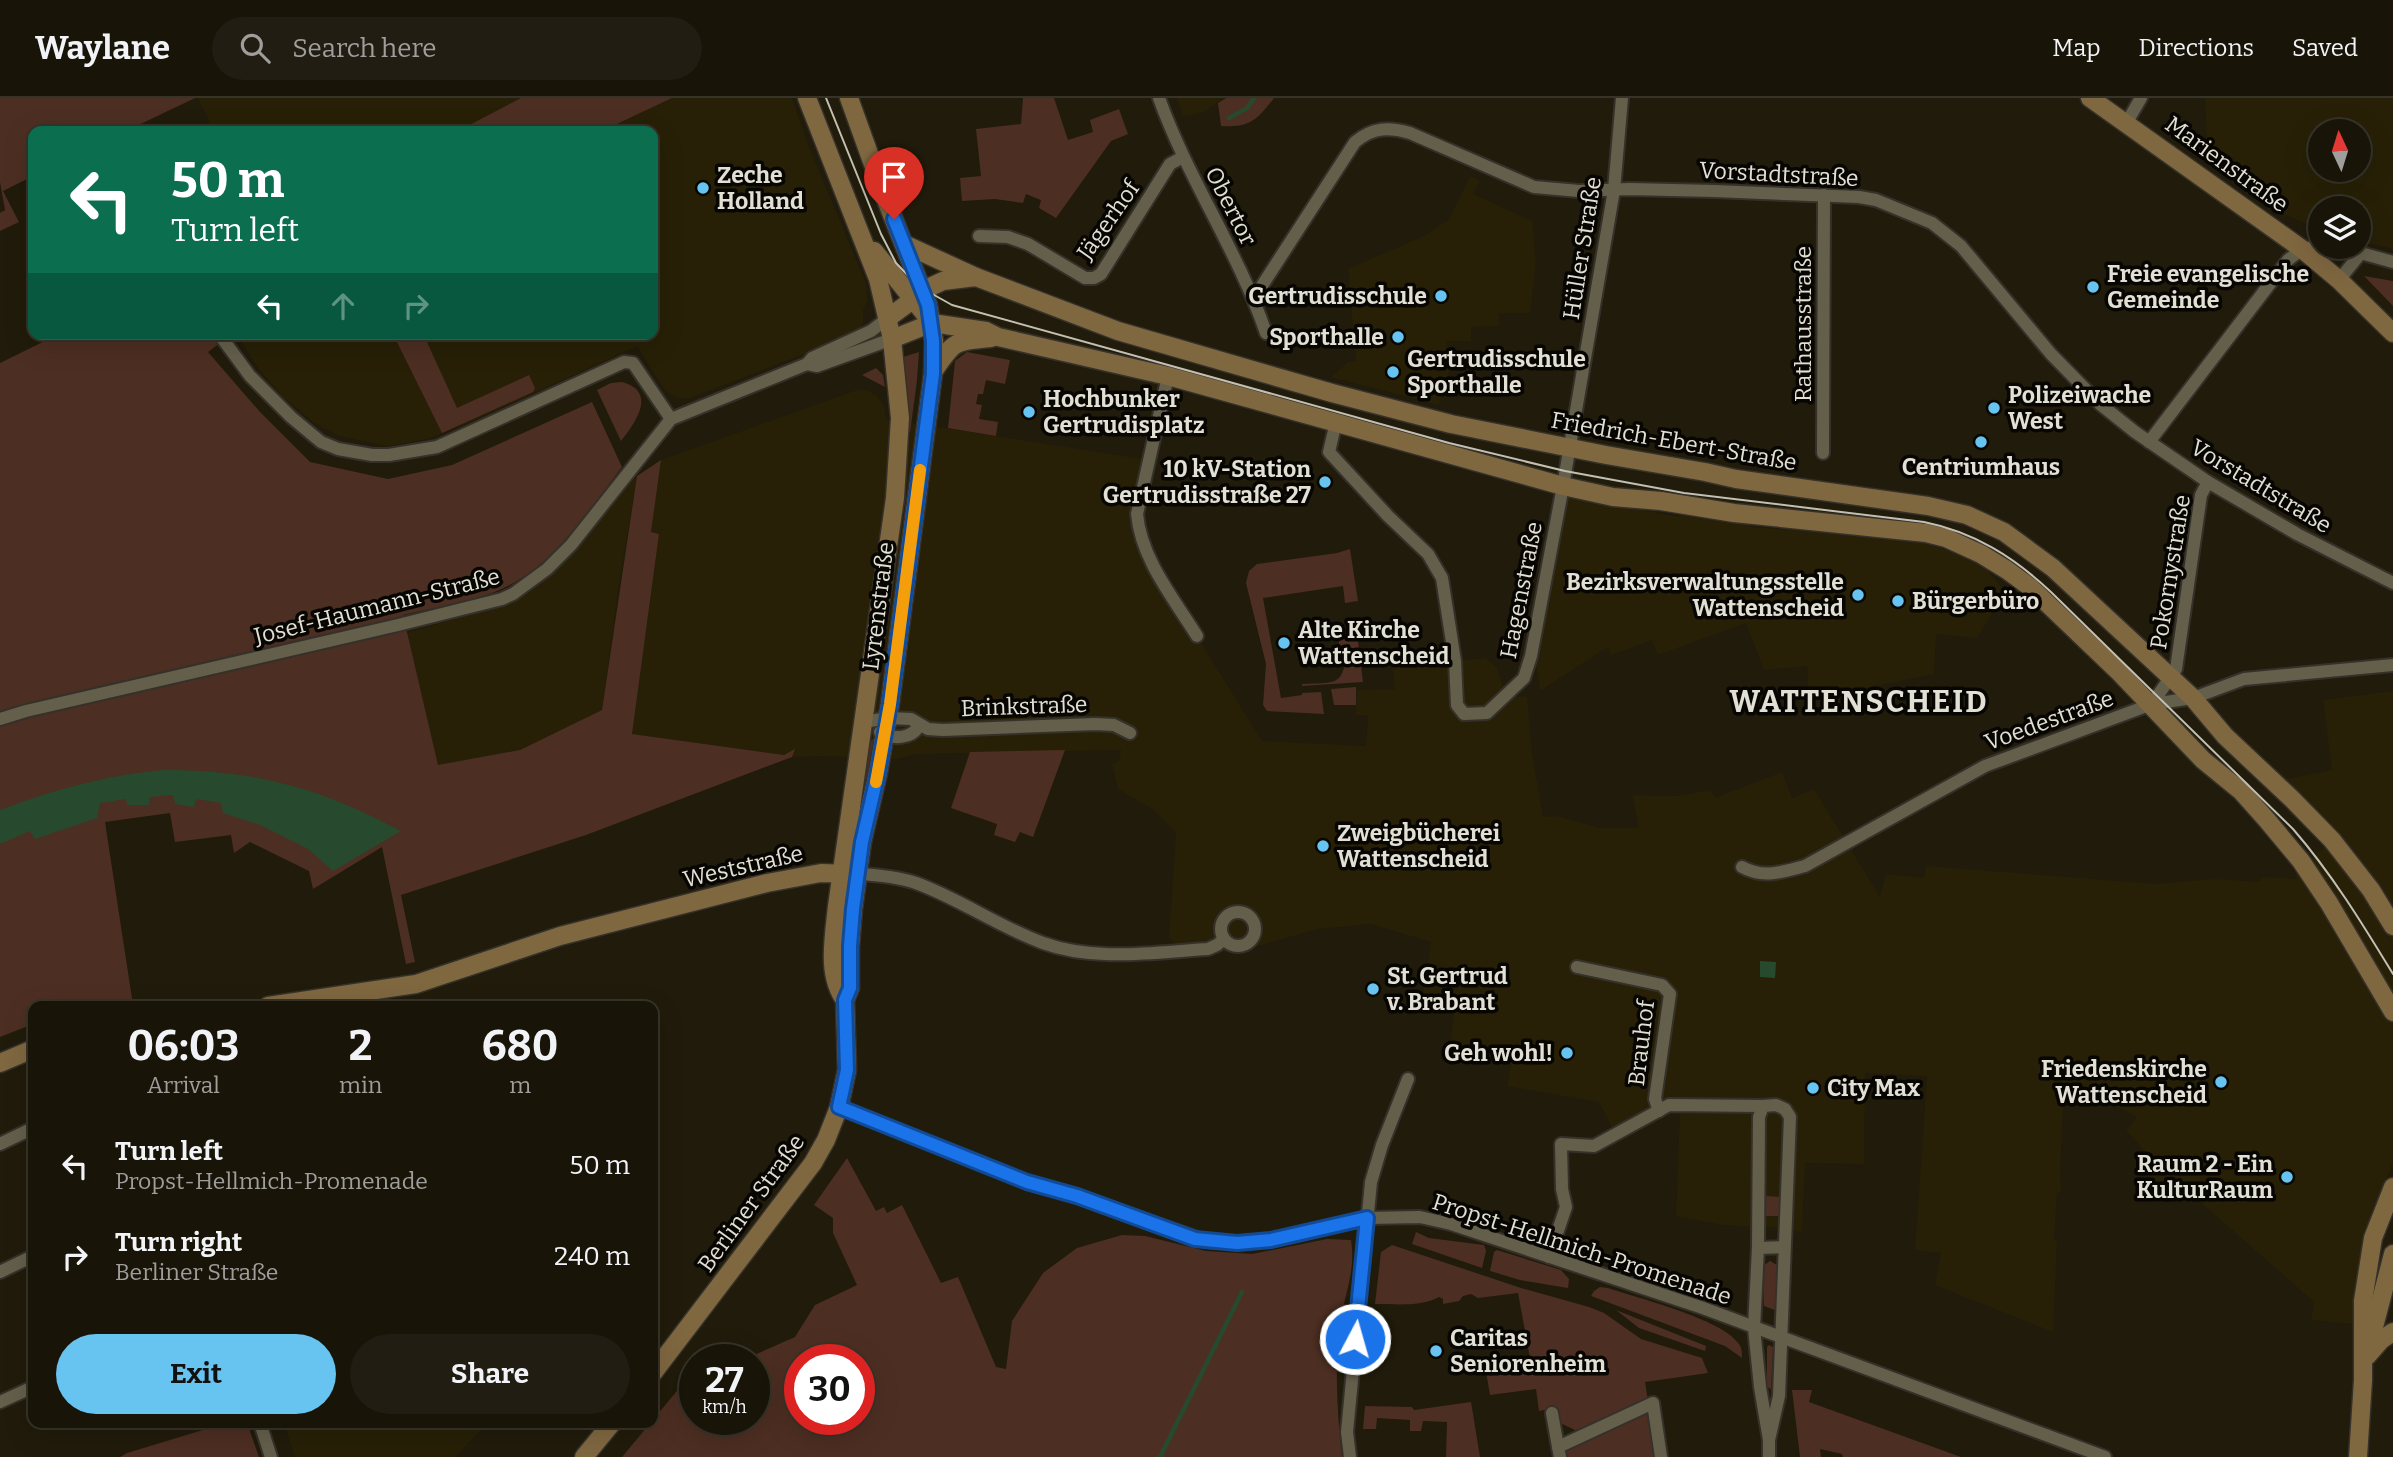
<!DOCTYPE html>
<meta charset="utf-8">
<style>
body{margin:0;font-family:Bitter,serif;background:#211d12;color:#f1f3f6;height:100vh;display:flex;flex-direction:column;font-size:26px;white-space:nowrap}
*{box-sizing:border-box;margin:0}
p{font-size:23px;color:#9f9e9c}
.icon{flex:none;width:38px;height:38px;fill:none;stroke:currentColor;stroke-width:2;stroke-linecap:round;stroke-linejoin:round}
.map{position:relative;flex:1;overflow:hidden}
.side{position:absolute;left:28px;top:903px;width:630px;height:427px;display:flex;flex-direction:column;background:#181408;border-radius:14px;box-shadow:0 7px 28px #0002,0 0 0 2px #363329}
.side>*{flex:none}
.banner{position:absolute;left:28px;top:28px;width:630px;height:214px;border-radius:14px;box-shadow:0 7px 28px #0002,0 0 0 2px #363329;background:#0b6e4f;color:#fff;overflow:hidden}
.needle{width:46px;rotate:356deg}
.controls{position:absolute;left:2308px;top:21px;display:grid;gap:14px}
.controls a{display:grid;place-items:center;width:63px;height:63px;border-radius:50%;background:#181408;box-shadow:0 7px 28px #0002,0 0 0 2px #363329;font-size:35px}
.speed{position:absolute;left:679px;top:1246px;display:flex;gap:14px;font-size:35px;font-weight:700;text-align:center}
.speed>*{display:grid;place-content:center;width:91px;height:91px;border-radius:50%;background:#181408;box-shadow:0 7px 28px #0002,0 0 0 2px #363329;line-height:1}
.speed small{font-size:18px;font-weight:400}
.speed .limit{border:10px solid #d22;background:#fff;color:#111}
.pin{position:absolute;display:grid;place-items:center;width:60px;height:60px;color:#fff;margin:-72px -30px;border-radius:50% 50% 50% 0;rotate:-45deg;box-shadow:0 0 7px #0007}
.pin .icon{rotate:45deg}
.me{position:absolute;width:77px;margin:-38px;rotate:6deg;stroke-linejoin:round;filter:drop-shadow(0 0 5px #0008)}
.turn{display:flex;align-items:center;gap:24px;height:147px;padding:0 28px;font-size:32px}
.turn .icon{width:91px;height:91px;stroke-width:2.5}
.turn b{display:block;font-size:49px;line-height:60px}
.lanes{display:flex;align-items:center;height:66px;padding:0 28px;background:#0003;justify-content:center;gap:35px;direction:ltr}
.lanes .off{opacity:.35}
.eta{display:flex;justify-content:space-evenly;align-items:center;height:119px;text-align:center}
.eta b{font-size:42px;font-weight:700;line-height:49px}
.cta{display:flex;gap:14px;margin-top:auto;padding:14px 28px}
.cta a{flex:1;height:80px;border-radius:42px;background:#67c4f0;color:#111;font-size:28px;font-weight:700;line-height:80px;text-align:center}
.cta a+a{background:#211d12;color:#f1f3f6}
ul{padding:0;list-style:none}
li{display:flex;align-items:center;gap:21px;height:91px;padding:0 28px}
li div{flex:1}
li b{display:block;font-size:26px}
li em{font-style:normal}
header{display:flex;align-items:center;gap:42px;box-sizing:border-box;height:98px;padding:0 35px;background:#181408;border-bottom:2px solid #363329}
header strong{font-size:33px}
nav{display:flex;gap:38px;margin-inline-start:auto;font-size:24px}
.search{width:490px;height:63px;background:#211d12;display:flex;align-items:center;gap:18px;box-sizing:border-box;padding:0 24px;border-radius:38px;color:#9f9e9c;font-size:26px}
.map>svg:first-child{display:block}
.built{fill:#272007;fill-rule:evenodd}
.green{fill:#4d2e22;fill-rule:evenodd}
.water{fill:#27492e}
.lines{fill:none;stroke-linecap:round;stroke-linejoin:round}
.stream{stroke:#27492e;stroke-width:4.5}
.street-casing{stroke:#35312a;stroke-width:16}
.secondary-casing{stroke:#35312a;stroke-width:21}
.street{stroke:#645f4b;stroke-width:12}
.secondary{stroke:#7f6740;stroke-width:18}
.tram{stroke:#c2bfb3;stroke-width:2}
.route-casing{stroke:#114b97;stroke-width:18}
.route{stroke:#1a73e8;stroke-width:12}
.slow{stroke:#f59e0b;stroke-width:12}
.poi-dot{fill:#67c4f0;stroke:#080602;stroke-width:2.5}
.labels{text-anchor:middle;stroke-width:7;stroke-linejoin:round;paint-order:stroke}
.street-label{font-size:23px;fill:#e2dfd4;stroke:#080602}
.poi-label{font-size:23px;font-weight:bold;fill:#e2dfd4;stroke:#080602;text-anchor:start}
.district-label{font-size:30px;font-weight:bold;letter-spacing:2px;fill:#e2dfd4;stroke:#080602}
</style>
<header>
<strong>Waylane</strong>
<div class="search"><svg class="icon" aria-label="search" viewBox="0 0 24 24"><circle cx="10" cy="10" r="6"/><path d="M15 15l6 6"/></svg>Search here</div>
<nav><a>Map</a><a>Directions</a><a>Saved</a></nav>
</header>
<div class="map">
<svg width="2393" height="1359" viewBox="0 0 2393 1359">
<rect width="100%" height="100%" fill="#201b0a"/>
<g class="built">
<polygon points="198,0 521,0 458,33 214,33"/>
<polygon points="672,0 792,0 808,47 866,185 867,203 863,213 863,225 858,232 848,239 690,300 679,300 665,293 637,248 464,327 427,341 389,348 339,338 313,324 283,299 259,271 236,236 653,236 653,33 602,33"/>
<polygon points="1177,0 1224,0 1203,14 1183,18"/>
<path d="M2205,0H2393V151L2359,143V110H2320V131L2283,116L2208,61ZM2320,33H2359V72H2320Z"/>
<polygon points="1470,78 1480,83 1473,96 1532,123 1536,165 1530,215 1499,215 1499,228 1471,229 1471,243 1446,243 1449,273 1439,307 1331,279 1348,264 1356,263 1348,171 1426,137 1449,121"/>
<polygon points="857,292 869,293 877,298 884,308 886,321 1149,362 1137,416 1154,469 1262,643 1366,648 1368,617 1356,617 1357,592 1395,591 1393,568 1485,560 1497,569 1504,593 1512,599 1527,598 1532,655 1543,719 1557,718 1600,730 1639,730 1632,697 1677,698 1711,692 1715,700 1782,674 1792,700 1814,691 1880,799 1886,776 1924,780 1926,768 2156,786 2215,781 2260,784 2261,779 2296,781 2297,771 2339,738 2286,681 2332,672 2323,602 2393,593 2393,1063 2362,1151 2356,1226 2311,1222 2314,1204 2188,1093 2162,1093 2145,1073 2156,1066 2126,1032 2137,1019 2089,994 2064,990 2060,1073 2061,1094 2057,1095 2054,1141 2057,1142 2053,1234 1935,1187 1941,1155 1915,1152 1927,978 1865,975 1864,1066 1805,1065 1802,1134 1795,1133 1793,1130 1722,1127 1676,1118 1680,1016 1669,1015 1618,1041 1599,1004 1507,988 1512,960 1449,952 1454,916 1421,908 1431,844 1371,826 1318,831 1247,851 1209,856 1207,844 1177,847 1169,839 1176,735 1154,712 1118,691 1112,666 1119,663 1121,652 916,656 897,661 824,658 792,659 794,652 784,657 632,636 659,436 651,434 661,362"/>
<polygon points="637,378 618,494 602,612 520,652 438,668 407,535 505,507 529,495 550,478"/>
<polygon points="1567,397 1678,419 1687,414 1744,421 1751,429 1899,440 1923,445 1960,456 1983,466 2005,494 1977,540 1936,536 1934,576 1809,601 1807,568 1764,572 1746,525 1658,557 1652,542 1611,557 1608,549 1540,593 1537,569 1532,568"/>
<polygon points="284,1325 481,1325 483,1330 455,1359 295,1359"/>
</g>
<g class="green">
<polygon points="0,0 195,0 126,33 33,33 33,78 3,93 19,124 0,133 0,115 5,112 0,84"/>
<polygon points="521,0 672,0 602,33 458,33"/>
<polygon points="1023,0 1054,0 1068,42 1093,34 1090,22 1119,11 1128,36 1111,43 1056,120 1039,110 1041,102 1026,96 1023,105 995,101 962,103 960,80 981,78 976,31 1021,26"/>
<path d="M1226,0H1274C1257,22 1250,30 1221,28L1218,5Z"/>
<polygon points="2364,178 2393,183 2393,208"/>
<path d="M59,236H232L208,254L260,314L310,364L388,381L452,367L592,304L622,369C585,417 551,473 492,495C464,505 432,510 403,517L438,667L520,652L602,612L637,378L661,362L651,434L659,436L632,636L784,657L795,651L792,659L586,737L401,797L415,864L406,866L382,749L313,791L309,773L250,744L234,755L231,737L175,744L170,715L105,724L133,907L110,908L107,902L88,908H33V926L0,939V265Z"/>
<polygon points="393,236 429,236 427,244 457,310 529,277 535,290 533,294 442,335"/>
<polygon points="919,254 917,282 910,335 908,332 903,259"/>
<polygon points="967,254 1010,262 1005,286 986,282 983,296 978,296 976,306 982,307 979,321 998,324 996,338 948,330 955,263"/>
<polygon points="876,270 883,277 885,289 862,277"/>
<path d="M622,284C658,294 635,325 621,343L597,292L611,285Z"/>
<polygon points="1350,451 1358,503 1345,505 1343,488 1263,500 1281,600 1302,597 1302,595 1321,594 1324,616 1267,613 1263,607 1266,566 1246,485 1249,473 1257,466 1337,455"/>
<path d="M1338,539H1353L1358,543L1363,584L1302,588V586C1332,584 1344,590 1346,555L1339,546Z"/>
<polygon points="1356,589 1356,607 1334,607 1331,591"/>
<polygon points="875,639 871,671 858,726 855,726 869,645"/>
<polygon points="1065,652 1033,739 1020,734 1015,744 994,737 997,726 951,710 970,654"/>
<path d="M847,1060L876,1113L884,1109L887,1115L902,1107L941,1185L958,1179L996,1269L1006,1271L1012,1223L1043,1175L1077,1150L1122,1137L1145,1138L1206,1153L1252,1156L1327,1141L1351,1142C1356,1173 1345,1193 1341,1222C1334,1268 1337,1314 1342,1359H622L686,1282L695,1285V1321H754V1262H743L795,1239L815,1207L857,1187L833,1135V1120L814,1107ZM800,1262H859V1321H800Z"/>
<polygon points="1766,1098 1780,1099 1779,1118 1765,1118"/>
<polygon points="1416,1134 1429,1140 1484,1147 1486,1153 1482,1170 1412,1146"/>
<path d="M1392,1147L1521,1190L1589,1209L1604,1215L1641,1241L1702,1260L1708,1275L1645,1284L1657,1359H1562V1356L1579,1341L1577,1333L1556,1323L1555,1310L1539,1313L1536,1291L1490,1297L1485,1268L1530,1260L1518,1195L1478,1200L1471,1196L1463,1198L1459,1203L1443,1206V1201L1439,1199C1422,1209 1395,1206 1375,1206L1381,1154Z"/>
<polygon points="1497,1152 1561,1172 1569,1181 1568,1190 1520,1182 1490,1173 1494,1154"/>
<polygon points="1770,1163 1777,1167 1775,1212 1764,1208 1763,1168"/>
<path d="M1600,1189L1608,1190C1637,1200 1722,1221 1738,1245C1742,1249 1742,1255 1742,1260L1725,1248L1591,1198L1594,1193Z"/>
<polygon points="1616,1212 1706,1248 1705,1253 1639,1230"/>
<polygon points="1769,1247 1773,1249 1771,1291 1767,1289 1767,1249"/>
<polygon points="1792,1292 1812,1292 1809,1304 1961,1359 1843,1359 1842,1356 1820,1351 1821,1359 1800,1359"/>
<polygon points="1471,1304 1480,1359 1446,1359 1447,1324 1423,1323 1421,1333 1410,1333 1410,1322 1377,1320 1376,1331 1363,1331 1365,1308 1412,1309 1414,1312"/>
<polygon points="226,1325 247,1325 259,1359 120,1359 127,1355"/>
</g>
<g class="water">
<path d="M164,672C256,672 320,690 401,733L333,773L308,751L260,727L223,715L221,705L196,701L194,709L175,706L173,697L149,699V707H127L126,701L100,705L97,720L35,741L30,733L0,746V712C54,692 106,677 164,672Z"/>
<polygon points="1760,863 1776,864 1775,880 1760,879"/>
</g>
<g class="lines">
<g class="stream">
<polyline points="1229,20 1247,10 1254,0"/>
<polyline points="1160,1359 1242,1194"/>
</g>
<defs>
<g id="street">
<path d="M1159,0C1188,81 1238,153 1266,235"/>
<polyline points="2127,24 2141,0"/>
<polyline points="979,138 1008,139 1028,146 1085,180 1094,180 1101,176 1170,66 1183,59"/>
<polyline points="2339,149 2393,164"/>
<polyline points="2339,182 2361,155"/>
<path d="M1254,200L1355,44C1373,29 1389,29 1410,35L1534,89L1579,93L1629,91L1714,93L1859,99L1876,102L1932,125L1961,148L2051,256L2100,306L2135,334L2208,384L2297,436L2393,485"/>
<polyline points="219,236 250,278 291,319 321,344 338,351 372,357 389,357 437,349 624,264 633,265 671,321"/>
<polyline points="807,266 817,268 892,241"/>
<path d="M1168,278L1137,416C1141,461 1174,501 1197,538"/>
<polyline points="1336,324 1329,354 1388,418 1428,456 1442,480 1455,563 1457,607 1464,616 1487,615 1524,580 1531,558 1563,388 1614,92 1622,0"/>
<polyline points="2149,344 2288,162 2302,151 2320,148"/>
<polyline points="1823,355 1824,97"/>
<polyline points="2152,606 2176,571 2201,397 2208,384"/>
<polyline points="0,621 26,613 398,527 502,501 513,496 547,471 571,447 671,321 807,266 812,260 871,233 888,220"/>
<polyline points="864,624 888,620 911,621 928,631 943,632 1095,626 1114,627 1130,635"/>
<path d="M880,634C893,642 911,641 919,628"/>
<path d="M1742,769C1764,781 1782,774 1805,768L1985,668L2152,606L2193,600L2244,581L2393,567"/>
<path d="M858,776C878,777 898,779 916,785C960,801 999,829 1043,845C1095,864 1155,854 1208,851L1217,847L1224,841"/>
<circle cx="1238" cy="831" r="17"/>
<polyline points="1577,869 1662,887 1670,896 1655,1001 1659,1013"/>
<polygon points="1776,1007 1785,1011 1790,1019 1779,1298 1769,1342 1760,1289 1754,1230 1758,1150 1759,1019 1763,1008"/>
<polyline points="839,1009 1027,1084 1077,1098 1206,1143 1237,1145 1271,1142 1367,1120 1420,1119 1451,1126 1703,1210 2105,1359"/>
<polyline points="0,1046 33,1030"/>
<polyline points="1758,1150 1784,1149"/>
<polyline points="1549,1159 1566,1109 1562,1091 1561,1046 1594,1048 1669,1007 1763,1008"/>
<polyline points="0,1174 33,1158"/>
<polyline points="0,1304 33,1289"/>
<polyline points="1552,1315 1558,1349"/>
<polyline points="260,1325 271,1359"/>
<polyline points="1769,1342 1769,1359"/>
<polyline points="1350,1359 1347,1334 1371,1084 1382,1047 1408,981"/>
<polyline points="1560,1359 1558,1349 1653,1305 1661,1359"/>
</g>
<g id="secondary">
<path d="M807,0L878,181L892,241L900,320L895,400L837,808C834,838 826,877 845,902"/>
<polyline points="2090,0 2302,151 2339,182 2393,235"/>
<polyline points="904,146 976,179 1118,233 1332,295 1451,326 1606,357 1705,374 1736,381 1928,408 1967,417 2004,434 2053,470 2193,600 2225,638 2292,701 2332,742 2371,792 2393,828"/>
<polyline points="874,153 929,221"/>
<polyline points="888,220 930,189 943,183 976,179"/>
<polyline points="892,241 932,225 986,233 998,239 1168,278 1563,388 1613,399 1661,403 1734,415 1926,435 1946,440 1981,456 2007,472 2030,489 2120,575 2203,662 2241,693 2266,721 2301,763 2329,805 2393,914"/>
<path d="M933,274C955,242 953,244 991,240"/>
<polyline points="268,908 416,886 560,838 767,785 821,775 851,776"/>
<polyline points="0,965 33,951"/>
<polyline points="2369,1248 2393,1156"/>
<polyline points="2367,1258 2381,1242 2393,1234"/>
<polyline points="653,1275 813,1065 826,1042 839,1009 847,972 845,902 850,890 850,848 853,811 862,744 878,675 890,606 933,276 934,243 928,207 884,97 849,0"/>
<polyline points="584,1359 612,1325"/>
<polyline points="2358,1359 2363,1282 2363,1203 2373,1140 2393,1089"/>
</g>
</defs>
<use href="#street" class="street-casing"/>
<use href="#secondary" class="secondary-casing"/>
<use href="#street" class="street"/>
<use href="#secondary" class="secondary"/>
<path class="tram" d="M826,0L881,136L896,165L918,188L952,207L1449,345L1565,373L1684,395L1924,424C1974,434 2014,459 2051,494L2293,731C2332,776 2362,825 2393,876"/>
</g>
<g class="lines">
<defs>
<polyline id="route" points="894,121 928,207 933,243 933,276 890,606 878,675 862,744 853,811 850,848 850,890 845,902 847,972 839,1009 1027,1084 1077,1098 1195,1141 1237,1145 1271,1142 1367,1120 1355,1241"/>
</defs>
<use href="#route" class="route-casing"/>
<use href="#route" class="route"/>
<polyline class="slow" points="876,684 890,606 920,372"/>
</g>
<g class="poi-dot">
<circle cx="703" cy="90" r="7"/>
<circle cx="2093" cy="189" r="7"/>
<circle cx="1441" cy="198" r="7"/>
<circle cx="1398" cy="239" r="7"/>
<circle cx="1393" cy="274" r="7"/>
<circle cx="1994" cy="310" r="7"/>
<circle cx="1029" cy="314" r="7"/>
<circle cx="1981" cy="344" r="7"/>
<circle cx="1325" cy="384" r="7"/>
<circle cx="1858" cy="497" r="7"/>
<circle cx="1898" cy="503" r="7"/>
<circle cx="1284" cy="545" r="7"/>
<circle cx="1323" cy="748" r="7"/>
<circle cx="1373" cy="891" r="7"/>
<circle cx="1567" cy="955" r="7"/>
<circle cx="2221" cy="984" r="7"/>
<circle cx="1813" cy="990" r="7"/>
<circle cx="2287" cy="1079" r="7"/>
<circle cx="1436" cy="1253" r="7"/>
</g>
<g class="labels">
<g class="street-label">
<text transform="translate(2227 66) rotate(36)" y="8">Marienstraße</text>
<text transform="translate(1779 76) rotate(3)" y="8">Vorstadtstraße</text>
<text transform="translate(1231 108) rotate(63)" y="8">Obertor</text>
<text transform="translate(1108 122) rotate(-55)" y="8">Jägerhof</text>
<text transform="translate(1582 150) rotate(-81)" y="8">Hüller Straße</text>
<text transform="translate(1803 226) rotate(-90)" y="8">Rathausstraße</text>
<text transform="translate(1674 343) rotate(10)" y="8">Friedrich-Ebert-Straße</text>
<text transform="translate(2261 388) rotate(31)" y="8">Vorstadtstraße</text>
<text transform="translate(2170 474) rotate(-81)" y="8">Pokornystraße</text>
<text transform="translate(1521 492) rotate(-79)" y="8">Hagenstraße</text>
<text transform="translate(377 508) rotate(-14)" y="8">Josef-Haumann-Straße</text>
<text transform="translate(878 508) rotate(-83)" y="8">Lyrenstraße</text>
<text transform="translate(1024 608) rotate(-2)" y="8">Brinkstraße</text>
<text transform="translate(2049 622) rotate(-20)" y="8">Voedestraße</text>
<text transform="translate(743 768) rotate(-13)" y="8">Weststraße</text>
<text transform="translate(1641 945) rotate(-83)" y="8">Brauhof</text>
<text transform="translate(751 1105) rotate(-54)" y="8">Berliner Straße</text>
<text transform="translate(1582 1151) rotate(18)" y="8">Propst-Hellmich-Promenade</text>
</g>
<g class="poi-label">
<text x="717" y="85">Zeche<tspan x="717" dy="26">Holland</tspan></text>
<text x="2107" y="184">Freie evangelische<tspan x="2107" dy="26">Gemeinde</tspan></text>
<text x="1427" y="206" text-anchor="end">Gertrudisschule</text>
<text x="1384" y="247" text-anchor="end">Sporthalle</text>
<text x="1407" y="269">Gertrudisschule<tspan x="1407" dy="26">Sporthalle</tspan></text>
<text x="2008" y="305">Polizeiwache<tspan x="2008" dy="26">West</tspan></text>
<text x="1043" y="309">Hochbunker<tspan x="1043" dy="26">Gertrudisplatz</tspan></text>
<text x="1981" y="377" text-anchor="middle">Centriumhaus</text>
<text x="1311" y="379" text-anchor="end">10 kV-Station<tspan x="1311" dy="26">Gertrudisstraße 27</tspan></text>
<text x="1844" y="492" text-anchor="end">Bezirksverwaltungsstelle<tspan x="1844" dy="26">Wattenscheid</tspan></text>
<text x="1912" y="511">Bürgerbüro</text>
<text x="1298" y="540">Alte Kirche<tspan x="1298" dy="26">Wattenscheid</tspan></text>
<text x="1337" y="743">Zweigbücherei<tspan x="1337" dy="26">Wattenscheid</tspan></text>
<text x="1387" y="886">St. Gertrud<tspan x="1387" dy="26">v. Brabant</tspan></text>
<text x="1553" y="963" text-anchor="end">Geh wohl!</text>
<text x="2207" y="979" text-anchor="end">Friedenskirche<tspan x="2207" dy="26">Wattenscheid</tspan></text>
<text x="1827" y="998">City Max</text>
<text x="2273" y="1074" text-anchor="end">Raum 2 - Ein<tspan x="2273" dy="26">KulturRaum</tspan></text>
<text x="1450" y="1248">Caritas<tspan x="1450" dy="26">Seniorenheim</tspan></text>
</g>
<g class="district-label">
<text x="1859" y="614">WATTENSCHEID</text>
</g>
</g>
</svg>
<div class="controls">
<a><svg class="needle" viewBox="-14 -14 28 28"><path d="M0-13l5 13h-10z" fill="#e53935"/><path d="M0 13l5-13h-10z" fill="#9f9e9c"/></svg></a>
<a><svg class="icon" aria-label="layers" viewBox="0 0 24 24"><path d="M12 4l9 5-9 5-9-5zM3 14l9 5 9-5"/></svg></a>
</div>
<div class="speed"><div>27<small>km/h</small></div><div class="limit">30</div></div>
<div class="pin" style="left:894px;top:121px;background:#d93025"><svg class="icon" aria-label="arrive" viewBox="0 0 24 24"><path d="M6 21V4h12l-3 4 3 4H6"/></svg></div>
<svg class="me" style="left:1355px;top:1241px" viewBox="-20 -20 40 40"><circle r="17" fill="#1a73e8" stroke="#fff" stroke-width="3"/><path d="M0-11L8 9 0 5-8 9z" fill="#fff"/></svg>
<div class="banner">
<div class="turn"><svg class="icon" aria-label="left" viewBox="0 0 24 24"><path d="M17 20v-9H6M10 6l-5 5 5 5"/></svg><div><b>50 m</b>Turn left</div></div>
<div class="lanes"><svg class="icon" aria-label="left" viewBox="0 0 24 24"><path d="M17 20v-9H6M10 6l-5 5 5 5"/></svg><svg class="icon off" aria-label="ahead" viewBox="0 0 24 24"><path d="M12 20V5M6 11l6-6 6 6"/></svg><svg class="icon off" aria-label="right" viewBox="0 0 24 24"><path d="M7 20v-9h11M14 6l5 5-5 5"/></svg></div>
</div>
<section class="side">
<div class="eta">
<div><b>06:03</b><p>Arrival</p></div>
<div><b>2</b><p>min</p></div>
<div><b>680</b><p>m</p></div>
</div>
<ul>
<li><svg class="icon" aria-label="left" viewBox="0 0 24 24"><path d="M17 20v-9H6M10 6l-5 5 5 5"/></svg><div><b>Turn left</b><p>Propst-Hellmich-Promenade</p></div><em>50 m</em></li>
<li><svg class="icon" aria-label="right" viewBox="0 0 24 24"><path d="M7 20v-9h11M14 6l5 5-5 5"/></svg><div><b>Turn right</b><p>Berliner Straße</p></div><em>240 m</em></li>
</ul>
<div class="cta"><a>Exit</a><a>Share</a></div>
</section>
</div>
